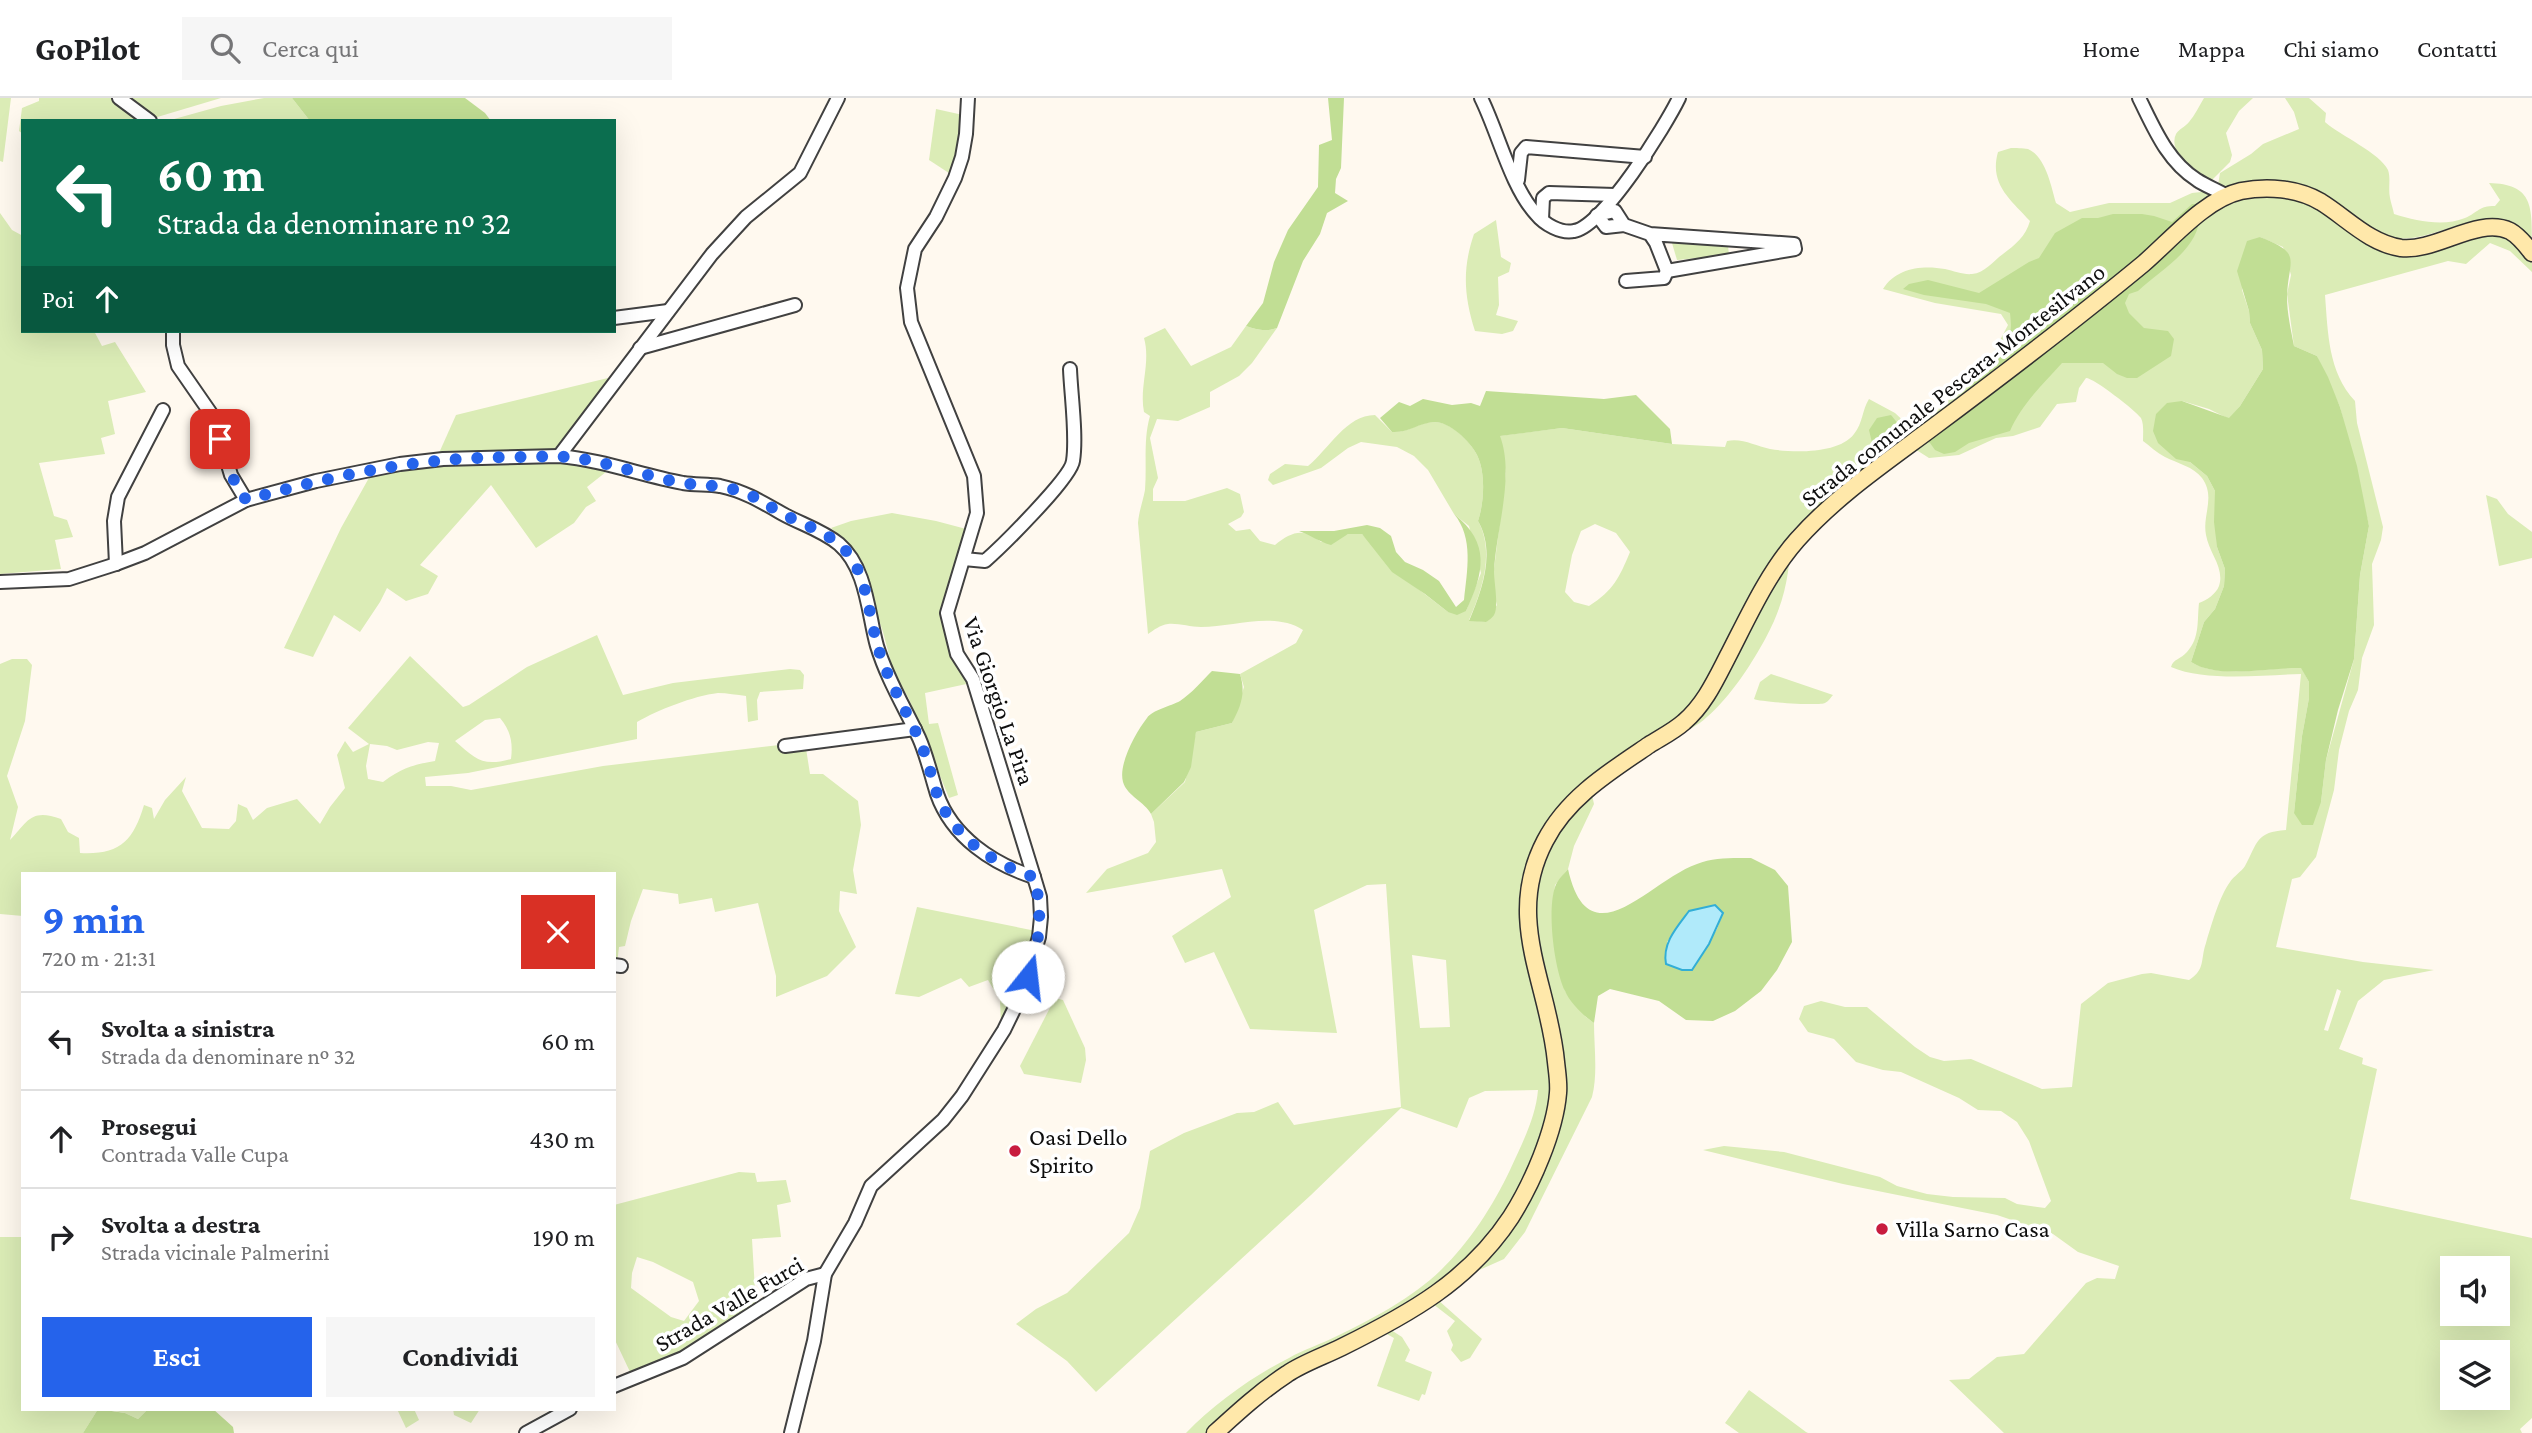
<!DOCTYPE html>
<html lang="it">
<meta charset="utf-8">
<style>
body{margin:0;font-family:"Crimson Pro",serif;background:#f6f6f6;color:#202124;height:100vh;display:flex;flex-direction:column;font-size:26px;white-space:nowrap}
*{box-sizing:border-box;margin:0}
p{font-size:23px;color:#757577}
.icon{flex:none;width:38px;height:38px;fill:none;stroke:currentColor;stroke-width:2;stroke-linecap:round;stroke-linejoin:round}
.map{position:relative;flex:1;overflow:hidden}
.sheet{position:absolute;left:21px;top:774px;width:595px;height:539px;display:flex;flex-direction:column;background:#fff;border-radius:0px;box-shadow:0 7px 28px #0002}
.sheet>*{flex:none}
.guide{position:absolute;left:21px;top:21px;width:595px;height:214px;border-radius:0px;box-shadow:0 7px 28px #0002;background:#0b6e4f;color:#fff;overflow:hidden}
.tools{position:absolute;left:2440px;top:1158px;display:grid;gap:14px}
.tools a{display:grid;place-items:center;width:70px;height:70px;border-radius:0px;background:#fff;box-shadow:0 7px 28px #0002;font-size:35px}
.pin{position:absolute;display:grid;place-items:center;width:60px;height:60px;color:#fff;margin:-30px;border-radius:14px;box-shadow:0 4px 10px #0006}
.me{position:absolute;width:77px;margin:-38px;rotate:16deg;stroke-linejoin:round;filter:drop-shadow(0 0 5px #0008)}
.turn{display:flex;align-items:center;gap:24px;height:147px;padding:0 21px;font-size:32px}
.turn .icon{width:91px;height:91px;stroke-width:2.5}
.turn b{display:block;font-size:49px;line-height:60px}
.then{display:flex;align-items:center;height:66px;padding:0 21px;background:#0003;gap:14px;font-size:26px}
.round{display:grid;place-items:center;flex:none;width:74px;height:74px;border-radius:0px;background:#f6f6f6}
.overview{display:flex;align-items:center;justify-content:space-between;height:119px;padding:0 21px}
h1{font-size:42px;font-weight:700;line-height:52px;color:#2563eb}
.action{display:flex;gap:14px;margin-top:auto;padding:14px 21px}
.action a{flex:1;height:80px;border-radius:0px;background:#2563eb;color:#fff;font-size:28px;font-weight:700;line-height:80px;text-align:center}
.action a+a{background:#f6f6f6;color:#202124}
ul{padding:0;list-style:none}
li{display:flex;align-items:center;gap:21px;height:98px;padding:0 21px;border-top:2px solid #e0e0e0}
li div{flex:1}
li b{display:block;font-size:26px}
li em{font-style:normal}
header{display:flex;align-items:center;gap:42px;box-sizing:border-box;height:98px;padding:0 35px;background:#fff;border-bottom:2px solid #e0e0e0}
header strong{font-size:33px}
nav{display:flex;gap:38px;margin-inline-start:auto;font-size:24px}
.search{width:490px;height:63px;background:#f6f6f6;display:flex;align-items:center;gap:18px;box-sizing:border-box;padding:0 24px;border-radius:0px;color:#757577;font-size:26px}
.map>svg:first-child{display:block}
.green{fill:#dbecb6;fill-rule:evenodd}
.forest{fill:#c1de94;fill-rule:evenodd}
.water{fill:#b0eafa;stroke:#32aed6;stroke-width:2}
.lines{fill:none;stroke-linecap:round;stroke-linejoin:round}
.street-casing{stroke:#414141;stroke-width:16}
.secondary-casing{stroke:#303030;stroke-width:19}
.street{stroke:#fff;stroke-width:12}
.secondary{stroke:#ffe8aa;stroke-width:16}
.route{stroke:#2563eb;stroke-width:12;stroke-dasharray:0 21.6}
.poi-dot{fill:#c81c3f;stroke:#fff;stroke-width:2.5}
.labels{text-anchor:middle;stroke-width:7;stroke-linejoin:round;paint-order:stroke}
.street-label{font-size:24px;fill:#0e0e0e;stroke:#fff}
.poi-label{font-size:24px;fill:#0e0e0e;stroke:#fff;text-anchor:start}
</style>
<header>
<strong>GoPilot</strong>
<div class="search"><svg class="icon" aria-label="search" viewBox="0 0 24 24"><circle cx="10" cy="10" r="6"/><path d="M15 15l6 6"/></svg>Cerca qui</div>
<nav><a>Home</a><a>Mappa</a><a>Chi siamo</a><a>Contatti</a></nav>
</header>
<div class="map">
<svg width="2532" height="1335" viewBox="0 0 2532 1335">
<rect width="100%" height="100%" fill="#fff9ef"/>
<g class="green">
<polygon points="0,0 11,0 3,64 0,63"/>
<polygon points="39,0 115,0 122,5 121,11 141,23 23,23 23,36 19,33 22,10 39,3"/>
<polygon points="125,0 221,0 154,20"/>
<polygon points="264,0 292,0 310,23 167,23 221,8"/>
<path d="M2204,0H2253L2239,13L2226,35L2232,57L2230,64L2210,84C2197,76 2167,55 2176,36C2179,31 2185,29 2189,24C2195,17 2199,8 2204,0Z"/>
<path d="M2285,0H2309L2326,15L2325,24C2341,38 2380,55 2388,72C2391,80 2388,91 2390,100C2391,105 2393,111 2394,116C2417,123 2443,129 2465,120C2479,114 2478,108 2495,108L2500,102L2489,85C2532,86 2532,107 2532,143C2524,137 2515,129 2506,124C2478,111 2429,145 2396,140C2379,138 2366,128 2353,118C2301,82 2286,76 2223,89L2218,87L2220,75L2251,56L2263,46L2299,31L2294,14Z"/>
<polygon points="936,11 963,17 962,40 952,77 929,62"/>
<path d="M2011,50C2015,50 2023,50 2028,51C2046,59 2051,88 2056,105L2070,114L2109,105H2170L2192,95L2210,93L2293,98L2313,107L2378,148L2493,132L2502,133L2532,160V174L2510,153L2490,145L2466,166L2448,163L2325,197C2328,235 2328,274 2355,303L2357,325L2383,429L2381,442L2372,466L2374,527L2362,560L2358,592L2349,613L2339,652L2334,692L2316,759L2300,779L2292,781L2276,849L2363,864L2434,872L2384,882L2358,903L2339,951L2363,960L2362,966L2377,971L2350,1101L2532,1140V1320L2520,1331L2522,1335H2004L1949,1282L1969,1281L1997,1259L2024,1256L2086,1185L2097,1180L2115,1181L2119,1168L2078,1154L2053,1136L1997,1117L1843,1086L1703,1052L1724,1048L1784,1054L1880,1079L1897,1088L1927,1096L1953,1099L2005,1100L2017,1106L2045,1110L2051,1103L2029,1043L2017,1024L2001,1013L1978,1012L1959,1000L1901,974L1883,972L1856,964L1834,941L1808,934L1799,921L1804,908L1821,903L1845,909H1867L1915,949L1930,959L1944,963L1971,961L2042,991L2072,989L2081,906L2108,885L2142,876L2151,875L2189,882C2206,871 2200,862 2206,845C2211,828 2220,797 2230,784C2234,778 2241,774 2245,768C2258,744 2256,734 2286,732L2301,576C2264,577 2205,584 2171,569C2173,561 2181,561 2187,554C2200,540 2197,523 2199,505C2207,502 2216,496 2219,488C2225,470 2209,455 2206,437C2202,417 2216,399 2202,380C2194,369 2177,365 2165,359C2157,355 2150,348 2143,343C2143,336 2144,326 2141,320C2136,313 2094,280 2086,280L2079,290L2076,304L2057,306L2040,329L2013,338L1996,340L1959,357L1929,360L1918,353L1894,349L1833,395L1792,433C1790,461 1788,487 1778,513C1766,547 1718,625 1682,634C1674,636 1662,634 1654,633L1589,684L1594,706L1574,748L1568,771L1555,787L1552,812L1556,859L1565,893L1586,919L1594,925C1594,949 1598,976 1592,999L1525,1134L1504,1161L1466,1178L1445,1183L1208,1335H1186C1214,1306 1253,1278 1289,1260C1304,1251 1322,1246 1337,1238C1372,1221 1412,1200 1441,1172C1469,1145 1493,1108 1510,1072C1521,1048 1536,1019 1538,992L1485,993L1469,1000L1457,1030L1401,1010L1311,1097L1096,1294L1067,1263L1016,1226L1036,1211L1067,1195L1129,1135L1140,1110L1150,1053L1184,1035L1237,1015L1254,1014L1278,1004L1294,1027L1401,1009L1386,786L1367,787L1314,812L1337,935L1250,931L1214,854L1185,865L1172,838L1231,799L1222,771L1086,795L1107,771L1148,755L1156,744L1154,724L1151,716L1185,684L1196,634L1232,625L1244,589L1240,576L1296,545L1303,532C1274,513 1233,529 1201,529C1190,529 1178,525 1168,526C1160,527 1154,532 1148,536L1138,425C1139,413 1143,403 1145,392C1147,367 1143,342 1150,318L1144,314C1139,289 1151,265 1144,240L1165,230L1191,268L1231,249L1246,228C1258,232 1265,234 1277,230L1252,265L1239,278L1210,294V309L1178,323L1157,321L1150,340L1158,380L1153,391V403H1185L1227,390L1240,396L1244,414L1241,419L1228,426L1236,433L1250,431L1260,443L1275,447C1291,434 1304,429 1321,444L1348,436H1362L1413,487L1448,514L1466,513L1481,475L1469,428L1454,416L1428,372L1414,358L1397,349L1361,344L1348,350L1321,370L1273,387L1268,382L1270,376L1285,366L1308,368C1329,351 1346,317 1375,317L1392,334C1408,335 1419,324 1434,324C1451,324 1470,343 1477,357C1486,375 1484,405 1478,423C1495,454 1482,492 1469,522L1486,524L1497,507L1494,495V471L1506,375L1499,338L1562,330L1672,346L1725,349L1727,343C1743,340 1755,348 1770,351C1793,355 1839,356 1854,336C1863,325 1862,312 1869,301L1895,315L1910,329L1936,314L1979,274L1990,261L2008,227L2001,216L1935,205L1883,191C1896,170 1922,167 1945,171C1954,173 1964,177 1972,176C1985,175 1993,163 2003,156C2015,147 2026,138 2030,123C2010,101 1989,86 1998,54ZM2260,139L2283,149L2291,177L2287,196L2294,248L2317,258L2340,309L2369,428L2360,477L2354,561L2326,662L2321,704L2294,715L2302,638L2309,600V584L2301,569C2269,570 2219,581 2191,564L2204,524L2215,511L2224,488L2225,471L2217,449L2215,393L2207,378L2190,364L2182,303L2209,311L2229,321L2240,308L2263,271L2262,252L2250,225L2249,213L2242,192ZM1595,426L1616,435L1630,454C1619,480 1614,492 1589,508L1574,504L1565,494L1572,457L1581,433ZM1412,857L1446,862L1450,929L1420,930ZM2337,891L2341,893L2328,933L2324,932ZM2452,1171H2497V1216H2452ZM2452,1255H2497V1300H2452Z"/>
<polygon points="0,115 12,132 23,138 23,233 94,233 102,248 115,244 146,294 108,303 115,336 101,340 105,356 39,365 54,418 67,422 73,439 55,442 61,471 0,476"/>
<path d="M1496,122L1501,159L1511,165L1509,174L1498,179L1499,207L1496,217L1518,223L1513,233L1502,236L1475,233C1464,198 1462,171 1474,136Z"/>
<polygon points="1672,145 1728,148 1729,157 1677,162"/>
<polygon points="612,279 560,348 549,352 439,355 456,317"/>
<polygon points="560,362 611,370 587,389 596,403 586,409 574,425 536,450 491,387 420,467 438,478 428,496 406,503 387,490 380,504 360,534 334,517 313,559 284,550 341,430 370,378 457,363"/>
<polygon points="2486,397 2497,401 2508,416 2532,434 2532,460 2499,468"/>
<polygon points="892,415 936,423 970,432 945,514 971,585 925,595 929,626 938,625 958,697 949,700 909,601 893,572 883,534 858,461 846,443 831,430 851,423"/>
<path d="M597,537L623,597L673,585L790,571L800,572L804,577L803,591L760,594L757,602L758,622L748,624L746,598C737,597 727,595 718,595C693,598 658,612 637,624V641L468,675L425,679L426,688H451L471,692L603,668L805,644L810,676H823L858,703L861,727L853,772L857,796L840,793L839,813L856,849L827,878L776,899V878L758,805L715,814L712,800L679,806L678,796L643,791L631,823L625,848L619,849L614,891V775H23V818L0,816V566L12,561H27L32,567L25,623L7,678L18,709L10,742C28,723 31,710 61,721L68,734L79,740L80,755C119,757 133,744 144,707L152,710L154,721L165,702L186,679L182,693L202,730L229,731L236,723L238,706L247,710L253,722L267,710L297,701L320,726L330,709L345,690L337,657L345,643L353,654L369,646L348,630L410,558L463,609L469,607L527,569ZM500,620C511,633 513,645 511,661C482,669 476,661 455,643L485,622ZM428,644L439,645L435,663C412,667 402,670 383,684L368,681L366,668L370,646L387,648L397,652Z"/>
<path d="M1771,576L1833,597C1831,599 1829,603 1825,605C1820,608 1760,604 1754,601L1760,584Z"/>
<polygon points="917,809 1036,833 1025,879 1001,926 1000,902 988,882 969,889 961,880 919,899 895,896"/>
<polygon points="1055,900 1063,902 1085,950 1086,962 1081,985 1024,976 1020,968"/>
<path d="M739,1074L755,1075L757,1084L786,1082L791,1104L777,1107L781,1139L752,1141L756,1210L689,1251L631,1276L614,1240V1107ZM637,1159L653,1164L693,1184L699,1203L684,1223L671,1219L631,1190L632,1175Z"/>
<polygon points="0,1139 23,1139 23,1311 98,1311 83,1335 0,1335"/>
<polygon points="1438,1202 1482,1241 1470,1260 1461,1264 1451,1252 1453,1247 1447,1233 1455,1223 1433,1206"/>
<polygon points="1391,1232 1402,1239 1410,1252 1405,1263 1432,1274 1425,1297 1422,1296 1419,1303 1377,1288 1394,1240 1385,1235"/>
<polygon points="1749,1292 1806,1334 1808,1335 1739,1335 1725,1325"/>
<polygon points="103,1311 148,1311 138,1321 125,1315"/>
<polygon points="397,1311 414,1311 419,1322 406,1330"/>
<polygon points="453,1311 480,1311 471,1325 454,1317"/>
</g>
<g class="forest">
<polygon points="292,0 465,0 485,15 491,23 310,23"/>
<path d="M1328,0H1344L1341,70L1336,81L1335,95L1348,103L1327,115L1320,136L1303,163L1277,230C1265,234 1258,232 1246,228L1263,205L1274,164L1288,132L1318,89L1319,47L1332,42Z"/>
<path d="M2192,106H2199C2207,147 2164,169 2138,193L2129,196L2125,205L2129,215L2144,230L2168,233L2174,241L2171,258L2137,280H2127L2117,276L2103,265H2062C2043,286 2021,307 2010,333L1969,345L1955,354L1944,356L1935,352L1930,345L1912,338L1889,347L1873,349L1869,332L1877,320L1891,317C1896,323 1900,330 1908,331C1931,334 1997,263 2008,242C2012,232 2011,225 2010,215L1986,206L1924,197L1903,191L1909,186L1928,182L1979,195L2029,164L2039,160L2055,135L2082,120H2098L2113,116H2142L2154,118L2172,124Z"/>
<path d="M2260,139C2304,156 2288,161 2287,199C2287,215 2291,232 2294,248L2317,258L2328,279L2340,309L2357,368L2369,428L2360,477L2354,561L2338,612L2326,662L2321,704L2313,727H2302L2294,715L2302,638L2309,600V584L2301,570C2269,569 2219,582 2191,564L2204,524L2215,511L2224,488L2225,471L2217,449L2214,424L2215,393L2207,378L2190,364L2176,361L2158,345L2153,333L2156,316L2167,305L2182,303L2229,320L2240,308L2263,271L2262,252L2250,225L2249,213L2237,173L2247,143Z"/>
<path d="M1486,293L1604,301L1636,297L1670,331L1672,346L1562,330L1500,338C1515,378 1496,431 1494,474C1494,484 1499,509 1494,517C1494,518 1487,524 1486,524L1469,523C1482,492 1496,454 1478,423C1484,405 1486,375 1477,357C1470,343 1450,324 1434,324C1419,325 1408,335 1392,334L1380,320L1399,304L1410,308L1423,301L1452,307L1471,305L1480,308Z"/>
<path d="M1454,416C1491,445 1484,475 1466,513L1457,517L1448,514L1425,496L1392,474L1362,436H1348L1331,447C1319,444 1311,437 1299,433H1334L1367,427L1380,430L1391,438L1396,454L1405,464L1423,472L1439,483L1456,509L1464,502C1467,473 1474,440 1454,416Z"/>
<path d="M1212,573L1240,576C1246,595 1241,608 1232,625L1196,634L1191,669L1184,684L1151,716C1145,704 1127,698 1123,684C1118,666 1136,634 1147,620C1152,612 1171,608 1180,603C1192,595 1202,583 1212,573Z"/>
<path d="M1751,760L1775,772L1788,788L1792,844L1777,872L1761,893L1735,913L1713,923L1686,922L1659,903L1610,891L1598,898L1594,925C1584,918 1570,905 1565,893C1554,870 1547,813 1555,789C1557,782 1564,776 1568,771C1589,865 1650,782 1697,766C1714,759 1733,760 1751,760ZM1689,813L1723,815L1717,831L1692,871L1667,844Z"/>
<polygon points="98,1311 125,1315 138,1321 148,1311 213,1311 233,1329 234,1335 83,1335"/>
</g>
<path class="water" d="M1715,807L1723,815L1709,846L1692,872H1682L1666,866C1662,845 1677,829 1689,813Z"/>
<g class="lines">
<defs>
<g id="street">
<polyline points="119,0 150,23"/>
<path d="M1481,0C1498,34 1511,89 1536,116C1544,126 1561,136 1574,133C1603,129 1666,27 1679,0"/>
<path d="M2139,0C2154,30 2167,63 2197,82C2206,88 2217,92 2227,98"/>
<polyline points="1518,82 1521,55 1526,49 1645,59"/>
<polyline points="1542,121 1543,100 1549,95 1615,97"/>
<polyline points="1624,127 1615,113 1597,117 1606,129 1624,127 1650,136 1794,146 1795,151 1667,173 1656,145 1650,136"/>
<polyline points="1626,183 1664,180 1667,173"/>
<polyline points="614,220 668,213"/>
<polyline points="173,233 173,247 178,268 214,320 231,377 246,402"/>
<polyline points="640,250 795,207"/>
<polyline points="559,358 712,156 746,119 800,75 838,0"/>
<path d="M964,461L985,463C1001,449 1071,380 1073,363C1077,338 1071,297 1070,271"/>
<polyline points="116,466 114,423 118,399 163,312"/>
<path d="M0,484L69,481L116,466L145,455L246,402L316,383L400,366L443,361L559,358C602,362 641,377 683,385C695,387 708,386 720,388C744,393 762,404 783,416C801,426 822,432 839,446C867,470 868,516 877,548C887,581 905,610 919,640C927,658 931,677 937,696C952,739 993,766 1034,779"/>
<polyline points="785,648 915,631"/>
<polyline points="614,867 621,868"/>
<polyline points="614,1288 683,1260 806,1181 825,1176"/>
<polyline points="526,1335 570,1311"/>
<polyline points="791,1335 814,1243 825,1176 855,1125 871,1088 943,1022 962,998 1004,932 1023,893 1039,839 1041,819 1040,799 1034,779 973,581 957,556 947,515 977,415 974,378 911,224 907,190 915,151 936,119 955,80 962,59 966,36 968,0"/>
</g>
<path id="secondary" d="M1215,1335C1238,1314 1261,1293 1287,1276C1303,1265 1324,1258 1342,1249C1409,1216 1469,1183 1511,1119C1532,1086 1555,1033 1558,995C1559,985 1557,974 1556,964C1549,886 1504,821 1545,743C1567,700 1609,674 1649,647C1660,640 1674,633 1684,624C1705,606 1716,581 1729,556C1749,517 1768,475 1797,442C1836,398 1885,365 1932,330C2003,277 2074,223 2143,166C2171,142 2205,101 2241,93C2267,88 2297,90 2321,104C2347,120 2369,145 2401,150C2436,154 2478,118 2510,133C2519,138 2526,147 2532,155"/>
</defs>
<use href="#street" class="street-casing"/>
<use href="#secondary" class="secondary-casing"/>
<use href="#street" class="street"/>
<use href="#secondary" class="secondary"/>
</g>
<g class="lines">
<path class="route" d="M220,341L231,377L246,402C340,376 419,359 517,359C537,359 556,357 575,360C612,365 647,379 684,385C702,388 719,387 736,392C754,397 767,407 783,416C806,428 834,436 850,458C868,484 869,519 878,549C887,581 905,610 919,641C927,659 931,677 937,696C952,738 993,766 1034,779C1043,814 1040,844 1028,879"/>
</g>
<g class="poi-dot">
<circle cx="1015" cy="1053" r="7"/>
<circle cx="1882" cy="1131" r="7"/>
</g>
<g class="labels">
<g class="street-label">
<text transform="translate(1953 287) rotate(-38)" y="8">Strada comunale Pescara-Montesilvano</text>
<text transform="translate(999 603) rotate(71)" y="8">Via Giorgio La Pira</text>
<text transform="translate(729 1206) rotate(-30)" y="8">Strada Valle Furci</text>
</g>
<g class="poi-label">
<text x="1029" y="1047">Oasi Dello<tspan x="1029" dy="28">Spirito</tspan></text>
<text x="1896" y="1139">Villa Sarno Casa</text>
</g>
</g>
</svg>
<div class="tools">
<a><svg class="icon" aria-label="sound" viewBox="0 0 24 24"><path d="M4 9h4l5-4v14l-5-4H4zM17 9q2 3 0 6"/></svg></a>
<a><svg class="icon" aria-label="layers" viewBox="0 0 24 24"><path d="M12 4l9 5-9 5-9-5zM3 14l9 5 9-5"/></svg></a>
</div>
<div class="pin" style="left:220px;top:341px;background:#d93025"><svg class="icon" aria-label="arrive" viewBox="0 0 24 24"><path d="M6 21V4h12l-3 4 3 4H6"/></svg></div>
<svg class="me" style="left:1028px;top:879px" viewBox="-20 -20 40 40"><circle r="19" fill="#fff"/><path d="M0-13L10 11 0 6-10 11z" fill="#2563eb"/></svg>
<div class="guide">
<div class="turn"><svg class="icon" aria-label="left" viewBox="0 0 24 24"><path d="M17 20v-9H6M10 6l-5 5 5 5"/></svg><div><b>60 m</b>Strada da denominare nº 32</div></div>
<div class="then">Poi<svg class="icon" aria-label="ahead" viewBox="0 0 24 24"><path d="M12 20V5M6 11l6-6 6 6"/></svg></div>
</div>
<section class="sheet">
<div class="overview"><div><h1>9 min</h1><p>720 m · 21:31</p></div><a class="round" style="background:#d93025;color:#fff"><svg class="icon" aria-label="close" viewBox="0 0 24 24"><path d="M6 6l12 12M18 6L6 18"/></svg></a></div>
<ul>
<li><svg class="icon" aria-label="left" viewBox="0 0 24 24"><path d="M17 20v-9H6M10 6l-5 5 5 5"/></svg><div><b>Svolta a sinistra</b><p>Strada da denominare nº 32</p></div><em>60 m</em></li>
<li><svg class="icon" aria-label="ahead" viewBox="0 0 24 24"><path d="M12 20V5M6 11l6-6 6 6"/></svg><div><b>Prosegui</b><p>Contrada Valle Cupa</p></div><em>430 m</em></li>
<li><svg class="icon" aria-label="right" viewBox="0 0 24 24"><path d="M7 20v-9h11M14 6l5 5-5 5"/></svg><div><b>Svolta a destra</b><p>Strada vicinale Palmerini</p></div><em>190 m</em></li>
</ul>
<div class="action"><a>Esci</a><a>Condividi</a></div>
</section>
</div>
